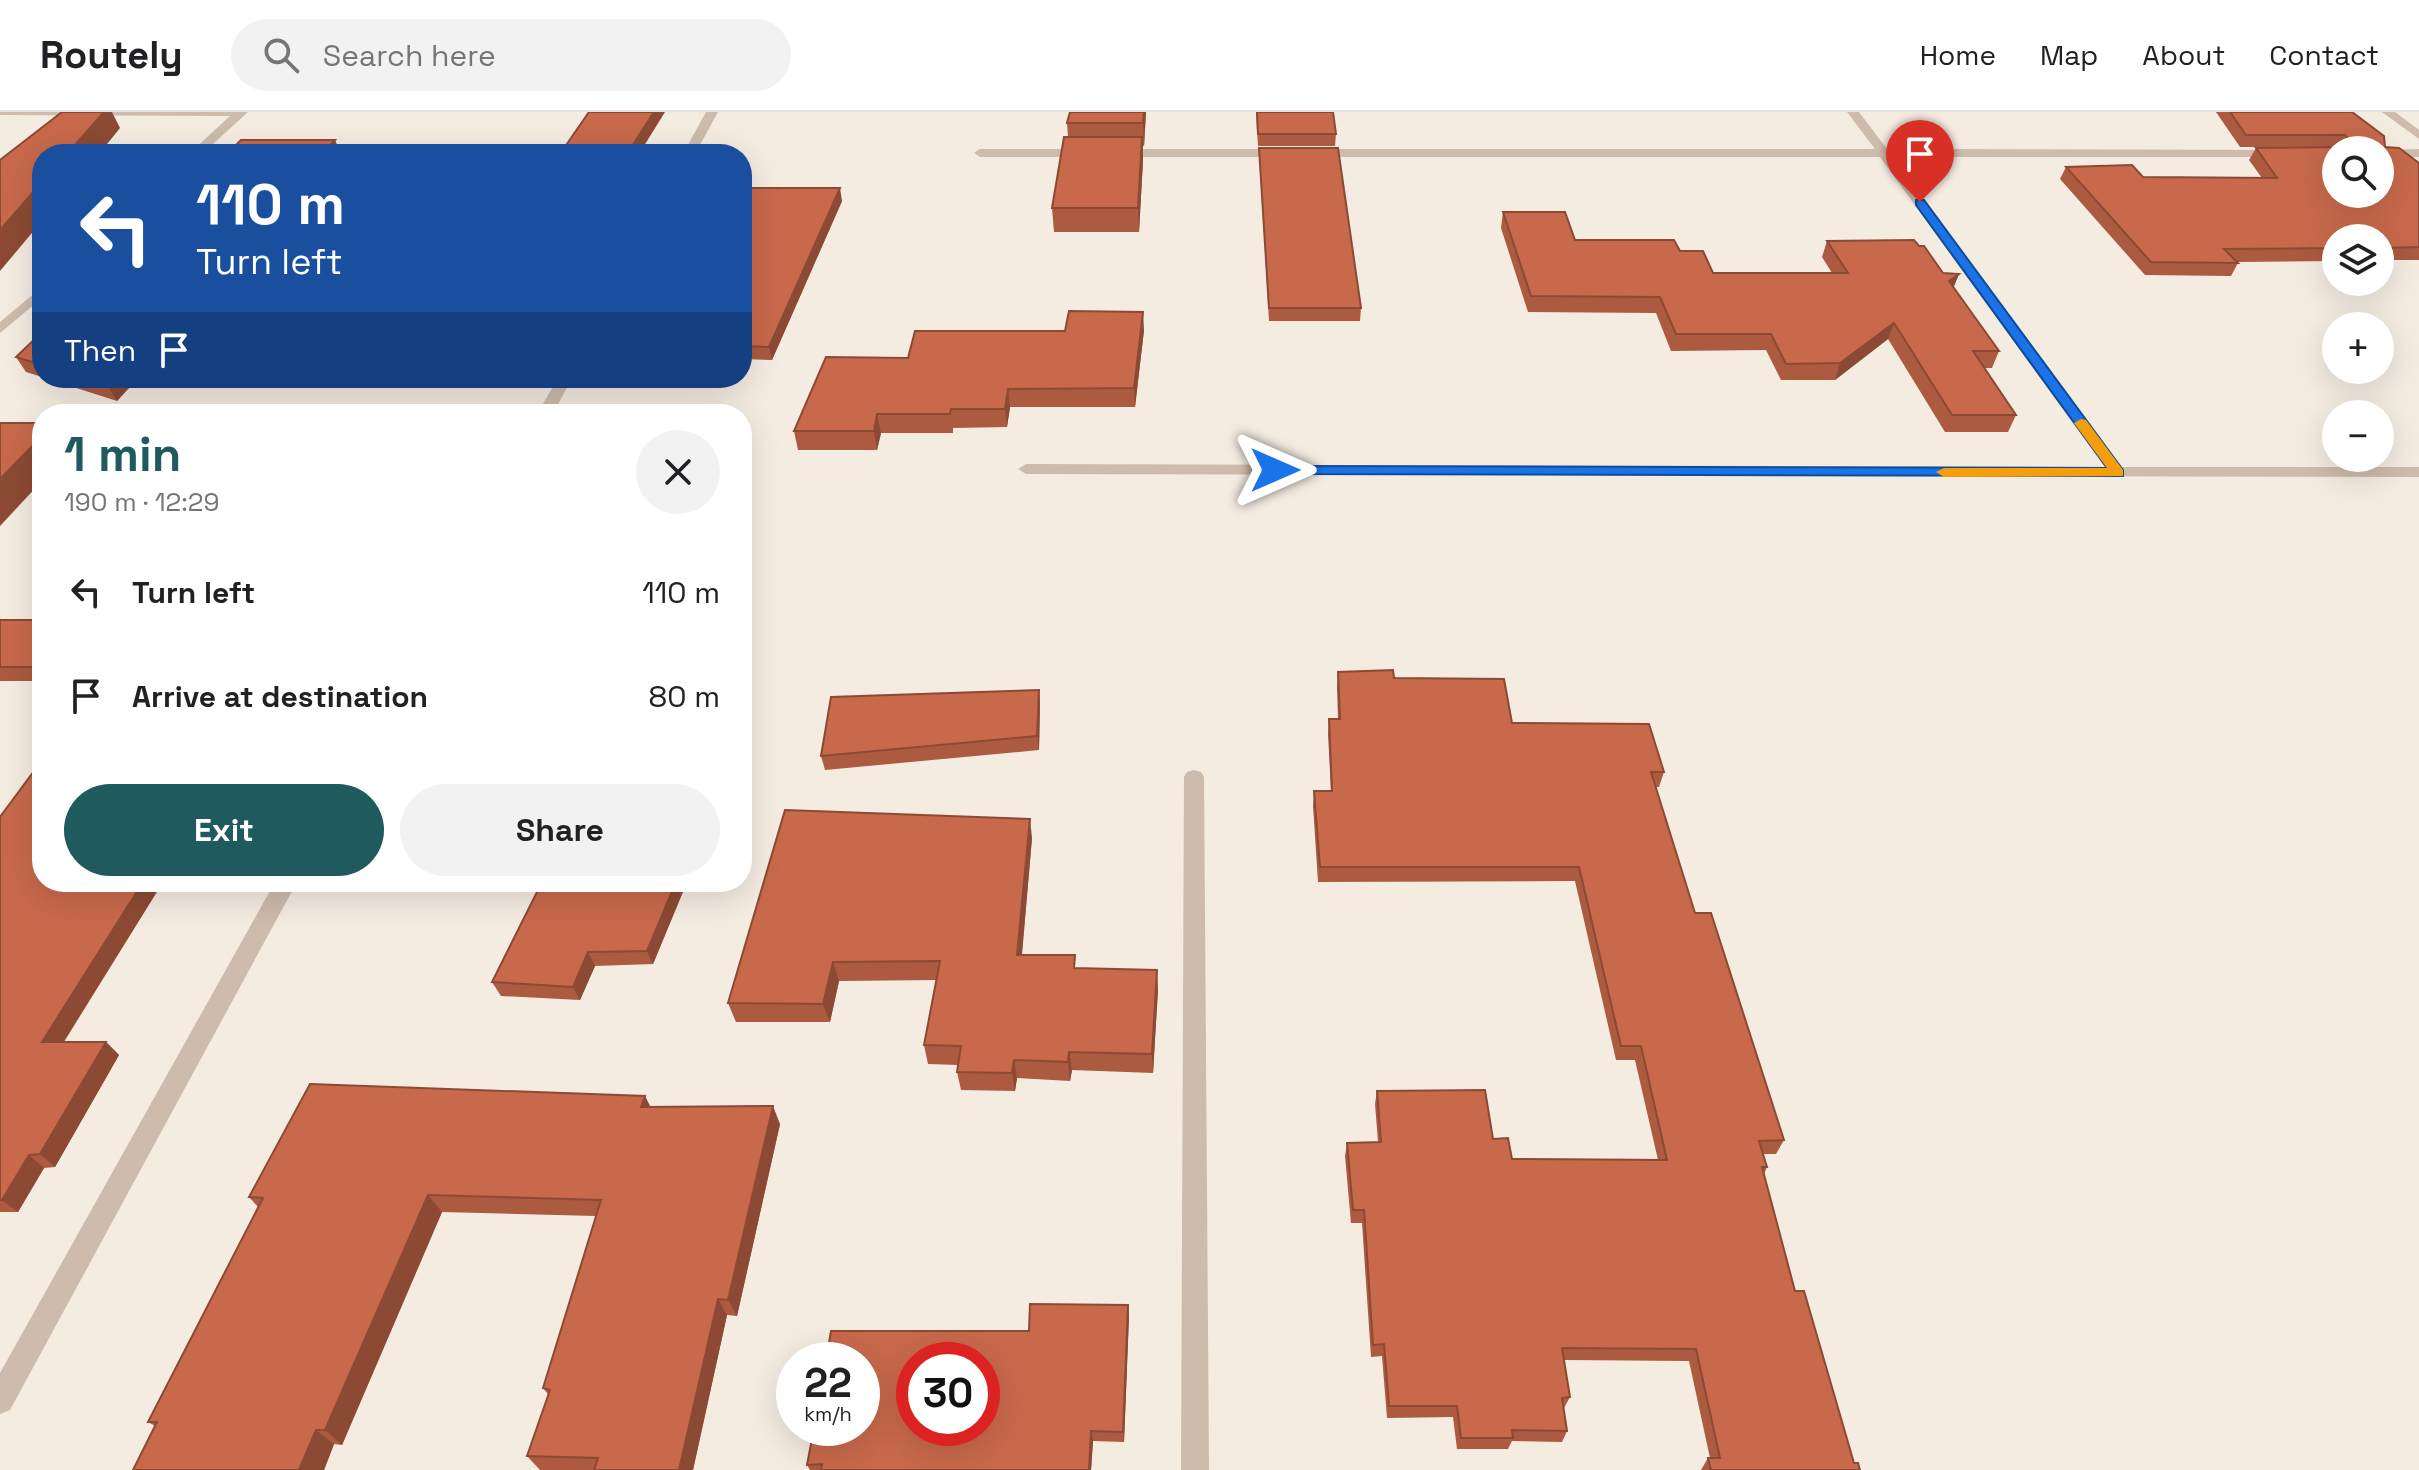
<!DOCTYPE html>
<meta charset="utf-8">
<style>
body{margin:0;font-family:"Space Grotesk",sans-serif;background:#f2f2f2;color:#202124;height:100vh;display:flex;flex-direction:column;font-size:30px;white-space:nowrap}
*{box-sizing:border-box;margin:0}
p{font-size:26px;color:#757577}
.icon{flex:none;width:44px;height:44px;fill:none;stroke:currentColor;stroke-width:2;stroke-linecap:round;stroke-linejoin:round}
.map{position:relative;flex:1;overflow:hidden}
.panel{position:absolute;left:32px;top:292px;width:720px;height:488px;display:flex;flex-direction:column;background:#fff;border-radius:32px;box-shadow:0 8px 32px #0002}
.panel>*{flex:none}
.guide{position:absolute;left:32px;top:32px;width:720px;height:244px;border-radius:32px;box-shadow:0 8px 32px #0002;background:#1a4fa0;color:#fff;overflow:hidden}
.fabs{position:absolute;left:2322px;top:24px;display:grid;gap:16px}
.fabs a{display:grid;place-items:center;width:72px;height:72px;border-radius:50%;background:#fff;box-shadow:0 8px 32px #0002;font-size:40px}
.speed{position:absolute;left:776px;top:1230px;display:flex;gap:16px;font-size:40px;font-weight:700;text-align:center}
.speed>*{display:grid;place-content:center;width:104px;height:104px;border-radius:50%;background:#fff;box-shadow:0 8px 32px #0002;line-height:1}
.speed small{font-size:20px;font-weight:400}
.speed .limit{border:12px solid #d22;background:#fff;color:#111}
.pin{position:absolute;display:grid;place-items:center;width:68px;height:68px;color:#fff;margin:-82px -34px;border-radius:50% 50% 50% 0;rotate:-45deg;box-shadow:0 0 8px #0007}
.pin .icon{rotate:45deg}
.me{position:absolute;width:88px;margin:-44px;rotate:90deg;stroke-linejoin:round;filter:drop-shadow(0 0 6px #0008)}
.turn{display:flex;align-items:center;gap:28px;height:168px;padding:0 32px;font-size:36px}
.turn .icon{width:104px;height:104px;stroke-width:2.5}
.turn b{display:block;font-size:56px;line-height:68px}
.then{display:flex;align-items:center;height:76px;padding:0 32px;background:#0003;gap:16px;font-size:30px}
.round{display:grid;place-items:center;flex:none;width:84px;height:84px;border-radius:42px;background:#f2f2f2}
.summary{display:flex;align-items:center;justify-content:space-between;height:136px;padding:0 32px}
h1{font-size:48px;font-weight:700;line-height:60px;color:#1f5a5e}
.primary-button{display:flex;gap:16px;margin-top:auto;padding:16px 32px}
.primary-button a{flex:1;height:92px;border-radius:48px;background:#1f5a5e;color:#fff;font-size:32px;font-weight:700;line-height:92px;text-align:center}
.primary-button a+a{background:#f2f2f2;color:#202124}
ul{padding:0;list-style:none}
li{display:flex;align-items:center;gap:24px;height:104px;padding:0 32px}
li div{flex:1}
li b{display:block;font-size:30px}
li em{font-style:normal}
header{display:flex;align-items:center;gap:48px;box-sizing:border-box;height:112px;padding:0 40px;background:#fff;border-bottom:2px solid #e0e0e0}
header strong{font-size:38px}
nav{display:flex;gap:44px;margin-inline-start:auto;font-size:28px}
.search{width:560px;height:72px;background:#f2f2f2;display:flex;align-items:center;gap:20px;box-sizing:border-box;padding:0 28px;border-radius:44px;color:#757577;font-size:30px}
.map>svg:first-child{display:block}
.lines{fill:none;stroke-linecap:round;stroke-linejoin:round}
.street{fill:#cdbbac;fill-rule:evenodd}
.wall{fill:#ac5a40}
.shaded-wall{fill:#8c4a34}
.building{fill:#c8694b;stroke:#8c4a34;stroke-width:2;fill-rule:evenodd}
.route{fill:#1a73e8;stroke:#114b97;stroke-width:2}
.slow{fill:#f59e0b}
</style>
<header>
<strong>Routely</strong>
<div class="search"><svg class="icon" aria-label="search" viewBox="0 0 24 24"><circle cx="10" cy="10" r="6"/><path d="M15 15l6 6"/></svg>Search here</div>
<nav><a>Home</a><a>Map</a><a>About</a><a>Contact</a></nav>
</header>
<div class="map">
<svg width="2419" height="1358" viewBox="0 0 2419 1358">
<rect width="100%" height="100%" fill="#f4ebe1"/>
<g class="lines">
<g class="street">
<polygon points="0,0 248,0 202,42 189,42 230,4 0,3"/>
<polygon points="706,0 718,0 695,42 683,42"/>
<polygon points="1847,0 1859,0 1887,37 2338,38 2336,45 1892,45 2121,355 2419,355 2419,365 1026,362 1018,357 1026,352 2105,355 1880,45 980,45 974,41 980,37 1875,37"/>
<polygon points="2382,0 2395,0 2419,18 2419,27"/>
<polygon points="2419,37 2419,45 2380,45 2378,38"/>
<polygon points="42,175 42,186 0,221 0,210"/>
<polygon points="558,266 572,266 553,302 537,302"/>
<polygon points="1194,658 1201,660 1204,665 1209,1358 1181,1358 1184,665 1187,660"/>
<polygon points="275,770 297,770 10,1298 0,1302 0,1261"/>
</g>
</g>
<g class="wall">
<polygon points="1146,0 1144,34 1143,34 1143,48 1139,120 1054,120 1052,96 1068,25 1067,11"/>
<polygon points="1256,0 1333,0 1336,22 1335,34 1258,34"/>
<polygon points="2216,0 2352,0 2385,35 2419,51 2419,148 2380,148 2380,126 2336,126 2336,149 2236,150 2238,151 2231,164 2145,163 2060,67 2066,55 2143,65 2262,66 2249,48 2256,36 2338,35 2240,35"/>
<polygon points="1259,36 1361,196 1360,209 1269,209"/>
<polygon points="742,76 842,89 772,248 742,247"/>
<polygon points="1503,100 1575,128 1680,139 1713,161 1832,161 1822,145 1827,129 1943,161 1959,162 1953,175 1999,239 1992,256 1984,256 2016,303 2008,320 1945,320 1888,227 1835,268 1781,268 1766,238 1671,239 1656,201 1528,200 1501,116"/>
<polygon points="1144,218 1135,295 1010,295 1007,315 953,316 953,321 881,321 877,338 798,338 794,319 908,246 1065,219"/>
<polygon points="42,220 42,265 26,260 16,245"/>
<polygon points="45,266 138,266 117,289"/>
<rect x="0" y="508" width="42" height="61"/>
<polygon points="1338,560 1394,566 1512,611 1664,660 1659,675 1656,675 1695,801 1784,1028 1776,1042 1763,1042 1767,1055 1764,1062 1795,1179 1854,1351 1860,1358 1701,1358 1708,1346 1710,1346 1689,1249 1564,1248 1570,1285 1564,1296 1567,1319 1562,1330 1512,1329 1508,1337 1457,1337 1453,1305 1387,1306 1382,1244 1371,1245 1362,1111 1351,1111 1345,1044 1347,1031 1378,1030 1375,992 1377,979 1493,1027 1512,1047 1658,1048 1635,948 1616,948 1575,769 1318,770 1313,694 1314,679 1331,679 1328,622 1329,607 1338,607 1337,575"/>
<polygon points="1039,578 1040,592 1039,638 825,658 821,644"/>
<polygon points="0,705 42,770 163,770 64,930 106,930 119,943 55,1055 44,1056 18,1100 0,1100"/>
<polygon points="1032,726 1022,843 1158,877 1153,961 1072,958 1070,969 1017,966 1015,979 961,978 957,960 958,953 928,952 924,933 937,868 839,869 830,910 736,910 728,891"/>
<polygon points="542,770 687,770 653,852 595,854 580,888 501,884 492,870"/>
<polygon points="645,984 650,995 780,1012 737,1204 727,1203 693,1358 540,1358 527,1344 548,1282 543,1276 596,1104 442,1100 342,1333 334,1332 324,1358 133,1358 155,1314 148,1310 258,1095 249,1085"/>
<polygon points="1128,1193 1129,1204 1124,1330 1093,1329 1091,1358 810,1358 807,1353 1029,1219"/>
</g>
<g class="shaded-wall">
<polygon points="104,0 112,0 120,16 99,42 67,42"/>
<polygon points="654,0 665,0 639,42 627,42"/>
<polygon points="1144,0 1146,0 1144,34 1143,11"/>
<polygon points="1142,25 1143,48 1139,120 1138,96"/>
<polygon points="335,28 341,42 322,42"/>
<polygon points="42,70 42,109 0,159 0,118"/>
<polygon points="840,76 842,89 772,248 769,235"/>
<polygon points="1959,162 1953,177 1949,169"/>
<polygon points="1143,200 1144,218 1135,295 1134,276"/>
<polygon points="1894,211 1888,227 1835,268 1840,251"/>
<polygon points="115,266 138,266 117,289 108,274"/>
<polygon points="1008,277 1010,295 1007,315 1005,297"/>
<polygon points="877,302 881,321 877,338 874,319"/>
<polygon points="42,324 42,369 0,414 0,367"/>
<polygon points="1039,578 1040,592 1039,638 1037,624"/>
<polygon points="1030,707 1032,726 1020,862 1017,843"/>
<polygon points="143,770 163,770 55,943 42,930"/>
<polygon points="676,770 687,770 653,852 647,839"/>
<polygon points="588,840 595,854 580,888 573,875"/>
<polygon points="833,850 839,869 830,910 823,892"/>
<polygon points="1157,858 1158,877 1153,961 1152,942"/>
<polygon points="106,930 119,943 55,1055 40,1042"/>
<polygon points="1069,940 1072,958 1070,969 1068,950"/>
<polygon points="1014,948 1017,966 1015,979 1012,961"/>
<polygon points="645,984 654,1002 641,995"/>
<polygon points="773,994 780,1012 737,1204 728,1188"/>
<polygon points="29,1043 44,1056 18,1100 2,1088"/>
<polygon points="428,1083 442,1100 342,1333 325,1318"/>
<polygon points="718,1187 727,1203 693,1358 679,1358"/>
<polygon points="1128,1193 1129,1204 1124,1330 1123,1320"/>
<polygon points="316,1318 334,1332 324,1358 299,1358"/>
<polygon points="1091,1319 1093,1329 1091,1358 1089,1358"/>
</g>
<g class="building">
<polygon points="62,0 104,0 67,42 42,42 42,70 0,118 0,48"/>
<polygon points="589,0 654,0 627,42 560,42"/>
<polygon points="1070,0 1144,0 1143,11 1067,11"/>
<polygon points="1257,0 1333,0 1336,22 1258,22"/>
<path d="M2230,0H2352L2384,24L2385,35L2399,36L2419,51V135L2380,136V126H2336V136L2224,137L2238,151L2151,150L2066,55L2132,53L2143,65L2277,66L2256,36L2345,35L2348,27L2345,23H2246ZM2336,38H2380V82H2336Z"/>
<polygon points="1064,25 1142,25 1138,96 1052,96"/>
<polygon points="241,28 335,28 322,42 227,42"/>
<polygon points="1259,36 1338,36 1361,196 1269,196"/>
<polygon points="742,76 840,76 769,235 742,234"/>
<polygon points="1503,100 1565,100 1575,128 1674,128 1680,139 1703,139 1713,161 1848,161 1827,129 1914,128 1919,134 1924,134 1943,161 1959,162 1949,169 1999,239 1973,239 2016,303 1952,303 1894,211 1840,251 1786,252 1771,222 1676,222 1660,185 1531,184"/>
<polygon points="1069,199 1143,200 1134,276 1008,277 1005,297 951,297 950,302 877,302 874,319 794,319 826,245 908,246 915,219 1065,219"/>
<polygon points="42,220 42,253 16,245"/>
<polygon points="83,266 115,266 108,274"/>
<polygon points="0,311 42,311 42,324 0,367"/>
<rect x="0" y="508" width="42" height="47"/>
<polygon points="1393,558 1394,566 1504,567 1512,611 1649,612 1664,660 1651,660 1695,801 1711,801 1784,1028 1759,1029 1767,1055 1762,1055 1795,1179 1804,1179 1854,1351 1858,1351 1860,1358 1711,1358 1708,1346 1720,1346 1696,1237 1562,1236 1570,1285 1562,1286 1567,1319 1512,1318 1513,1326 1461,1326 1457,1294 1389,1294 1384,1232 1373,1233 1364,1098 1353,1098 1347,1031 1381,1030 1377,979 1485,978 1493,1027 1508,1026 1512,1047 1667,1048 1641,934 1621,934 1579,755 1320,755 1314,679 1332,679 1329,607 1340,607 1338,560"/>
<polygon points="1039,578 1037,624 821,644 831,585"/>
<polygon points="40,651 42,651 42,770 143,770 42,930 106,930 40,1042 29,1043 2,1088 0,1088 0,705"/>
<polygon points="785,698 1030,707 1017,843 1075,843 1074,856 1157,858 1152,942 1069,940 1068,950 1014,948 1012,961 957,960 961,934 924,933 940,849 833,850 823,892 728,891"/>
<polygon points="542,770 676,770 647,839 588,840 573,875 492,870"/>
<polygon points="310,972 645,984 641,995 773,994 728,1188 718,1187 679,1358 594,1358 598,1346 527,1344 550,1278 543,1276 601,1088 428,1083 325,1318 316,1318 299,1358 133,1358 157,1310 148,1310 263,1086 249,1085"/>
<path d="M1030,1192L1128,1193L1123,1320L1091,1319L1089,1358H821L822,1352L807,1353L814,1316H862V1248H826L831,1219H1029ZM914,1248H982V1316H914Z"/>
</g>
<polygon class="route" points="1916,88 1924,88 2123,358 2123,364 1275,362 1268,358 1275,354 2107,356 1916,93"/>
<polygon class="slow" points="2081,307 2086,308 2123,358 2123,364 1944,365 1936,360 1944,356 2107,356 2074,311"/>
</svg>
<div class="fabs">
<a><svg class="icon" aria-label="search" viewBox="0 0 24 24"><circle cx="10" cy="10" r="6"/><path d="M15 15l6 6"/></svg></a>
<a><svg class="icon" aria-label="layers" viewBox="0 0 24 24"><path d="M12 4l9 5-9 5-9-5zM3 14l9 5 9-5"/></svg></a>
<a>+</a>
<a>−</a>
</div>
<div class="speed"><div>22<small>km/h</small></div><div class="limit">30</div></div>
<div class="pin" style="left:1920px;top:90px;background:#d93025"><svg class="icon" aria-label="arrive" viewBox="0 0 24 24"><path d="M6 21V4h12l-3 4 3 4H6"/></svg></div>
<svg class="me" style="left:1275px;top:358px" viewBox="-20 -20 40 40"><path d="M0-17L14 15 0 8-14 15z" fill="#1a73e8" stroke="#fff" stroke-width="4"/></svg>
<div class="guide">
<div class="turn"><svg class="icon" aria-label="left" viewBox="0 0 24 24"><path d="M17 20v-9H6M10 6l-5 5 5 5"/></svg><div><b>110 m</b>Turn left</div></div>
<div class="then">Then<svg class="icon" aria-label="arrive" viewBox="0 0 24 24"><path d="M6 21V4h12l-3 4 3 4H6"/></svg></div>
</div>
<section class="panel">
<div class="summary"><div><h1>1 min</h1><p>190 m · 12:29</p></div><a class="round"><svg class="icon" aria-label="close" viewBox="0 0 24 24"><path d="M6 6l12 12M18 6L6 18"/></svg></a></div>
<ul>
<li><svg class="icon" aria-label="left" viewBox="0 0 24 24"><path d="M17 20v-9H6M10 6l-5 5 5 5"/></svg><div><b>Turn left</b></div><em>110 m</em></li>
<li><svg class="icon" aria-label="arrive" viewBox="0 0 24 24"><path d="M6 21V4h12l-3 4 3 4H6"/></svg><div><b>Arrive at destination</b></div><em>80 m</em></li>
</ul>
<div class="primary-button"><a>Exit</a><a>Share</a></div>
</section>
</div>
